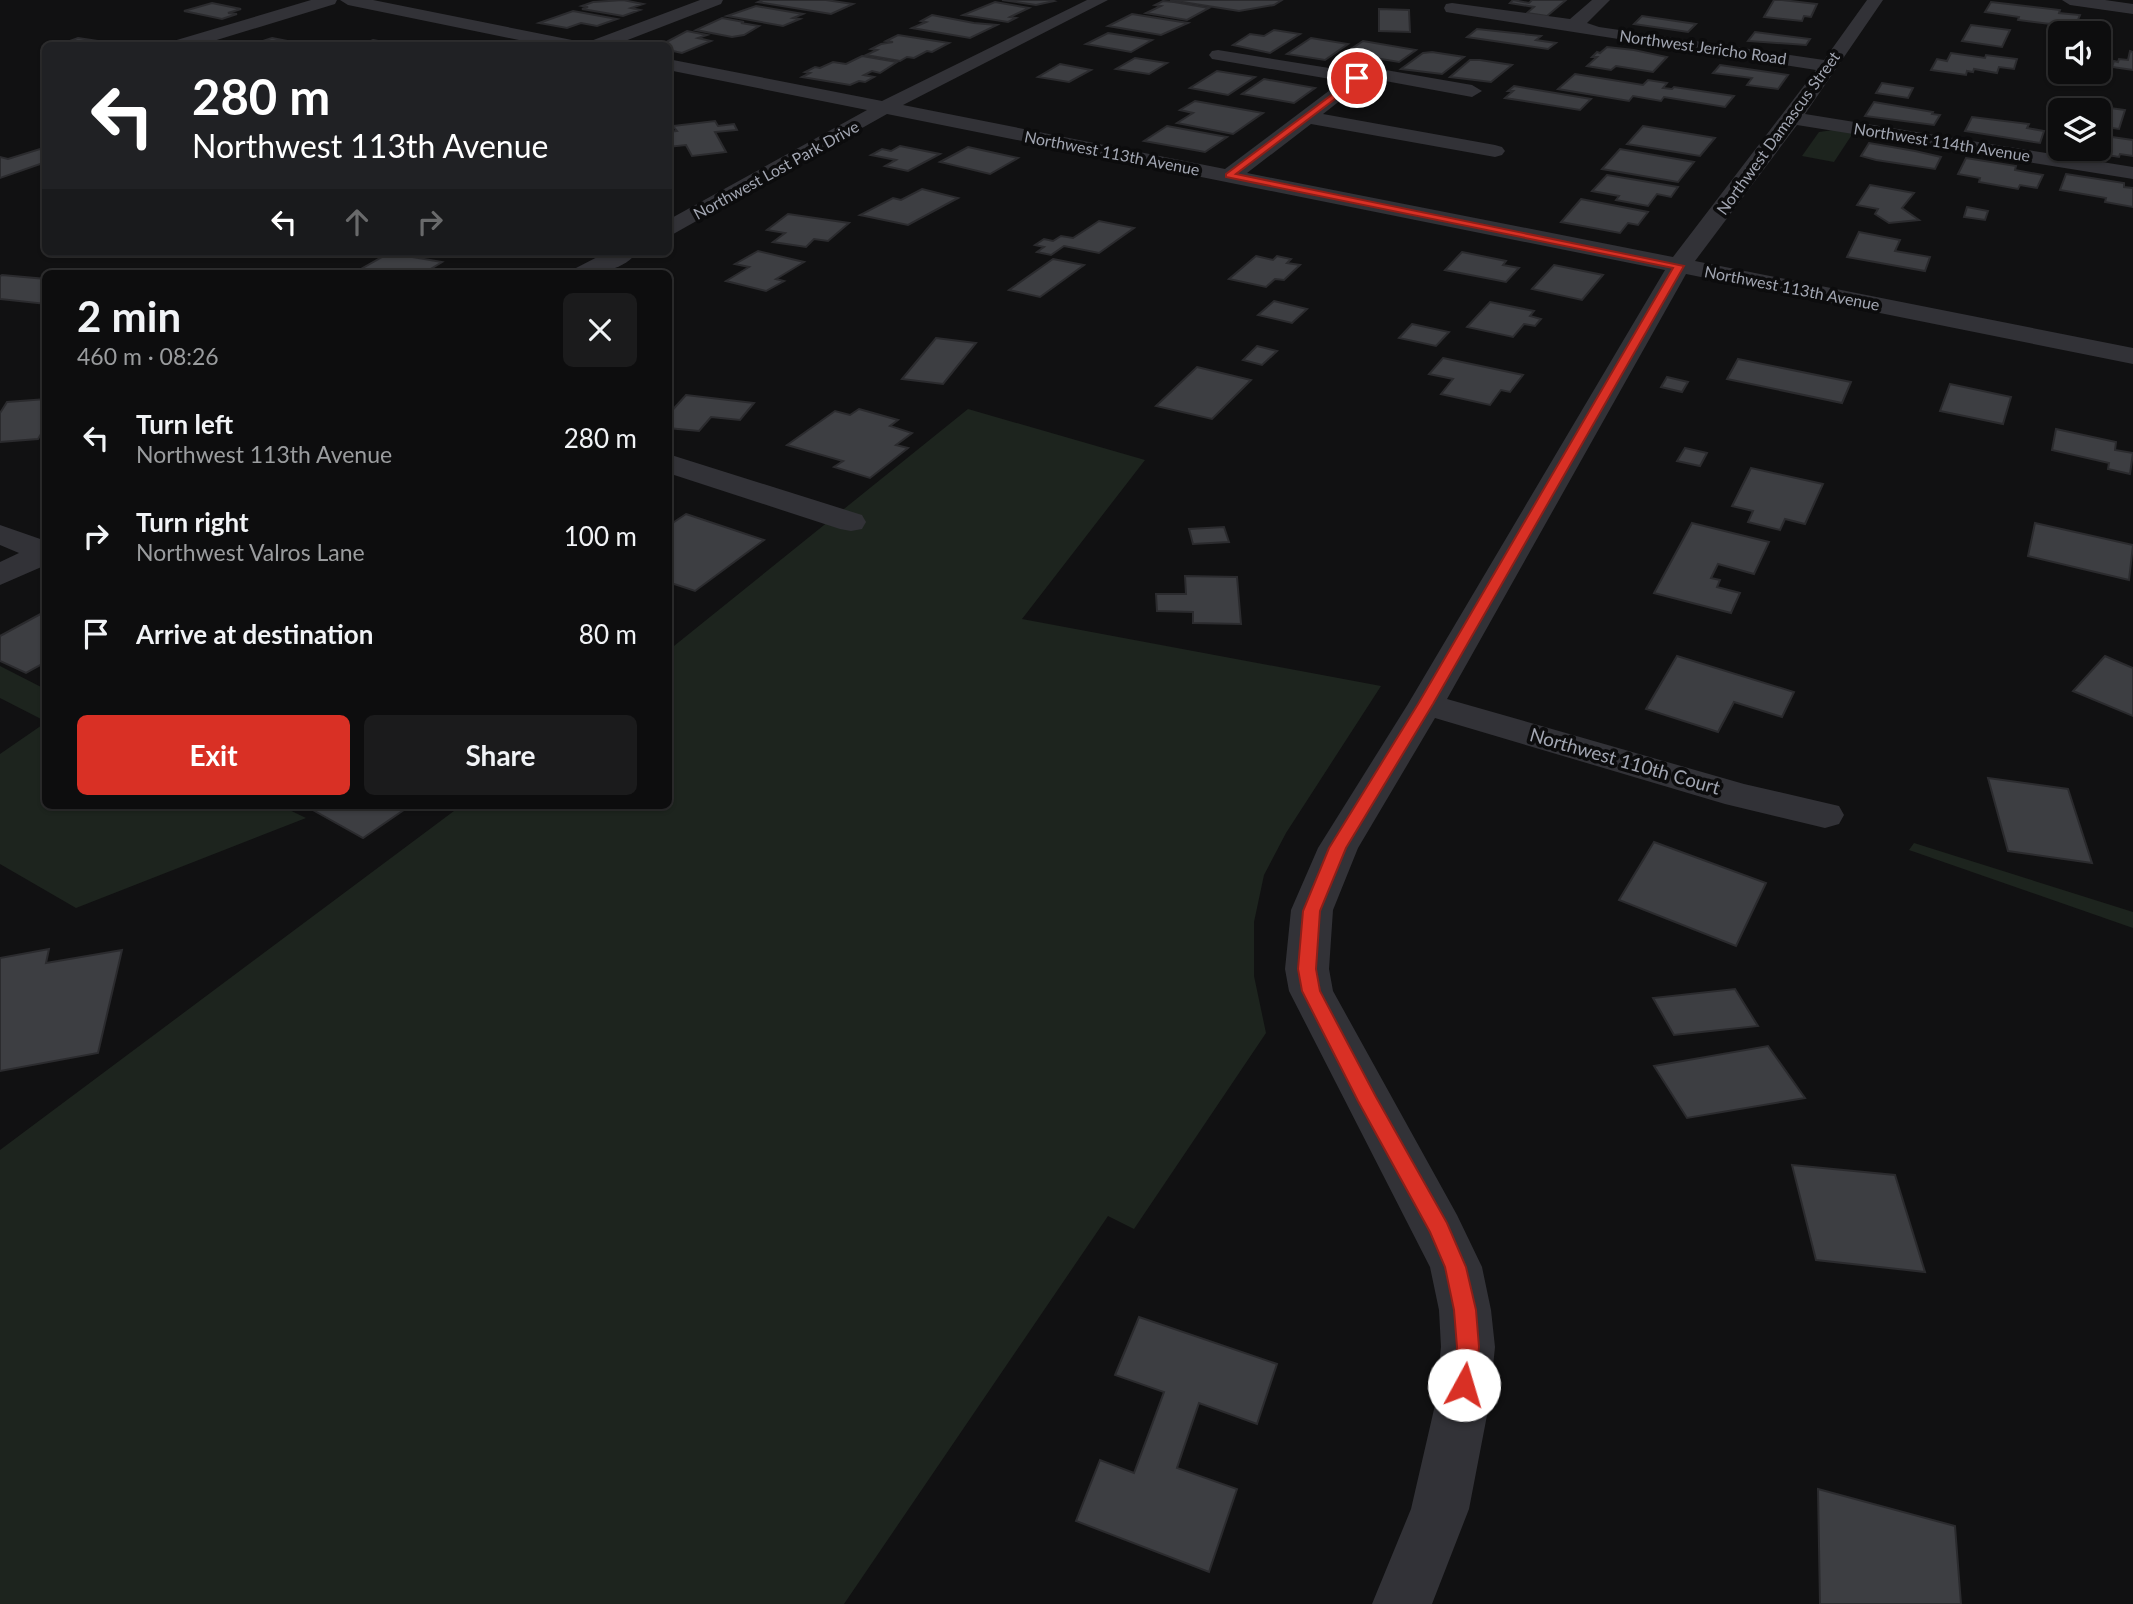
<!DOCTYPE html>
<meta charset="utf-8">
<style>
body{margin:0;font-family:Lato,sans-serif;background:#1b1b1c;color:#f1f3f6;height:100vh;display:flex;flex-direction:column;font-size:26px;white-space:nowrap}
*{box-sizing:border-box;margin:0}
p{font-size:23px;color:#9a9c9e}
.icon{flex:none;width:38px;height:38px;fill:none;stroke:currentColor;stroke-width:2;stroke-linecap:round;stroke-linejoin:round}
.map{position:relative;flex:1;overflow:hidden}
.sheet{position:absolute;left:42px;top:270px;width:630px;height:539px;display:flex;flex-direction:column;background:#0d0d0e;border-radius:10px;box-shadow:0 2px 5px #0004,0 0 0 2px #2d2d2e}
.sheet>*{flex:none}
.guide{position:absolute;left:42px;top:42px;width:630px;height:214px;border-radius:10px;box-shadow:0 2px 5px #0004,0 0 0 2px #2d2d2e;background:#202124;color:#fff;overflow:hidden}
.tools{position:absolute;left:2048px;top:21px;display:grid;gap:14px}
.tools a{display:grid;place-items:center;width:63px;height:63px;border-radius:10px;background:#0d0d0e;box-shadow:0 2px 5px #0004,0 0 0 2px #2d2d2e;font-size:35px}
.pin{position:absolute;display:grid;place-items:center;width:60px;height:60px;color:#fff;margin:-30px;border:4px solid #fff;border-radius:50%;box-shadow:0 2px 7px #0007}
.me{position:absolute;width:77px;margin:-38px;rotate:6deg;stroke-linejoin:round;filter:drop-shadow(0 0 5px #0008)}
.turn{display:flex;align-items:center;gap:24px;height:147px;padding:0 35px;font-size:32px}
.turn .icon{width:91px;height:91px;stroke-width:2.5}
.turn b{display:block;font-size:49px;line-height:60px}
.lanes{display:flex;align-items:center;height:66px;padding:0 35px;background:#0003;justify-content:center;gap:35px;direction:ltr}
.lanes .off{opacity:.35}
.round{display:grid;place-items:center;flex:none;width:74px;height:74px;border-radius:10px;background:#1b1b1c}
.headline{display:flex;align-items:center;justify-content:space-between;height:119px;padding:0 35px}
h1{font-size:42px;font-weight:700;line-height:52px}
.action{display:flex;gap:14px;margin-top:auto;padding:14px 35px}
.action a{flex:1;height:80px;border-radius:10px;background:#d93025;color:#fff;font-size:28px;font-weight:700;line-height:80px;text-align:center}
.action a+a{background:#1b1b1c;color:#f1f3f6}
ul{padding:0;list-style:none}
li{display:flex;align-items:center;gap:21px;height:98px;padding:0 35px}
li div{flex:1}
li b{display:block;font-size:26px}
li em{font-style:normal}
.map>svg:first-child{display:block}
.green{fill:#1d241e}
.building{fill:#3d3e42;stroke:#2b2b2e;stroke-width:2}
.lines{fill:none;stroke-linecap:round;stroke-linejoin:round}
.minor{fill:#323237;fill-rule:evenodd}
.route{fill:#d93025;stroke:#8d1f18;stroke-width:2}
.labels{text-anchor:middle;stroke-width:7;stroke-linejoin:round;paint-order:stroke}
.far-street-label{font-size:16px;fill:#a2a6b2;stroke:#0c0c0d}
.street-label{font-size:19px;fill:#a2a6b2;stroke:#0c0c0d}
</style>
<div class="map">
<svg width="2133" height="1604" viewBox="0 0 2133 1604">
<rect width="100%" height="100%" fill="#111112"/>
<g class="green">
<polygon points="1833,130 1853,133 1834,162 1802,156 1819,132"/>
<polygon points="968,409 1145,460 1022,619 1381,686 1286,833 1264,875 1254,922 1254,976 1266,1033 1134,1229 1108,1216 844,1604 0,1604 0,1150 462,805 668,805 669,650"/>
<polygon points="0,666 45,689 45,721 0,698"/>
<polygon points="45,723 46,805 279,805 306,818 76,908 0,864 0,754"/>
<polygon points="1914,843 2133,912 2133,928 1909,850"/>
</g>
<g class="building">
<polygon points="623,0 643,4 631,8 640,10 623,16 582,9 588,7 582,6 593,2"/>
<polygon points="763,0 826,0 853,4 831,14 758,2"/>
<polygon points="1002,0 1051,0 1054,1 1036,5"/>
<polygon points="1170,0 1282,0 1274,5 1239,11"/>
<polygon points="1513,0 1529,3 1532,0 1566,0 1547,16 1527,13 1534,7 1510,3"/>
<polygon points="1774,0 1782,0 1817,4 1811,17 1804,16 1802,21 1764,17"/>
<polygon points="1163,1 1174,2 1209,8 1187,20 1146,13 1161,6 1155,5"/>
<polygon points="995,2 1029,8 1010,17 1016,18 1008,22 963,15"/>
<polygon points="1991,2 2060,10 2059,13 2080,15 2075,27 2018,20 2019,17 1985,12"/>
<polygon points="212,3 241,9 228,13 237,14 222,19 184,11"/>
<polygon points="756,6 803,14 793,18 800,19 783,26 727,16"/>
<polygon points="1379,9 1409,10 1410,32 1379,31"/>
<polygon points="573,11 617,19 597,26 581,23 567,28 539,23"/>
<polygon points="1132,14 1188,23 1161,35 1108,26"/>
<polygon points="932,15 974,23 997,25 970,38 912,28 926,22 921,21"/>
<polygon points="1642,16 1696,24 1688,32 1634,24"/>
<polygon points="722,18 744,22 741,23 759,26 744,35 732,37 696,30"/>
<polygon points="1971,25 2010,30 2002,47 1962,41"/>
<polygon points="1477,29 1541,36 1536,40 1556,43 1548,49 1467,37"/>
<polygon points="1274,30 1300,34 1270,53 1233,45 1250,34 1264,36"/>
<polygon points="687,31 707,35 698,38 711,41 682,53 668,50 668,46 659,46"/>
<polygon points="1755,32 1810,39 1806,45 1748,41"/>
<polygon points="1108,33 1152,40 1131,52 1086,44"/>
<polygon points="898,35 949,43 932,52 927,51 914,58 907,57 900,61 866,55 877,50 871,49 881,44 893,42 886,41"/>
<polygon points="78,38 98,41 87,45 93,46 56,46"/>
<polygon points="272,38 303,44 247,46"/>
<polygon points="1311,38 1348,44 1325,60 1287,54"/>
<polygon points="373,40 389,43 403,44 359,46"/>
<polygon points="1363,41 1416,50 1399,62 1345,53"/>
<polygon points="1607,47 1634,50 1667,57 1653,72 1616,66 1611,70 1587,66 1597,57 1592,57 1597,52 1600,53"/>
<polygon points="2130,51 2133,52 2133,70 2112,67 2114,61 2118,62 2119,59 2128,60"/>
<polygon points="1432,52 1464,57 1442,74 1401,69 1423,53"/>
<polygon points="1951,53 1985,58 1986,55 2017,59 2014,69 1999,67 1997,73 1974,69 1973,72 1967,71 1966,75 1931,70 1937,59 1947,61"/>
<polygon points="862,56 897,62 880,73 872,71 864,75 874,77 865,82 859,81 850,85 802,77 810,73 805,72 815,67 820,68 833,62 846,64"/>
<polygon points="1135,58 1167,63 1149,74 1116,69"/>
<polygon points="1470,60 1480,60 1512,65 1491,82 1450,77"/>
<polygon points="1060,64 1091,70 1069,82 1038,77"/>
<polygon points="1720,65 1788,75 1778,89 1747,85 1752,78 1713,73"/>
<polygon points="1217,71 1255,77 1228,95 1190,88"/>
<polygon points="1575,74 1643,85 1648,80 1667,83 1663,88 1672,89 1674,87 1734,96 1725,107 1664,97 1661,101 1633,96 1629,101 1558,89"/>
<polygon points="1264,79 1315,88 1294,103 1242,94"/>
<polygon points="1882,83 1913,88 1908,98 1876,93"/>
<polygon points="1514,86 1591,99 1580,110 1505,98 1513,91 1508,91"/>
<polygon points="1195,101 1263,113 1233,134 1177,123 1193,113 1180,110"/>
<polygon points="1874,102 1933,112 1932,114 1940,115 1934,125 1865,116"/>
<polygon points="2067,102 2125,110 2119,129 2098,126 2098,110 2064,110"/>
<polygon points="1972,117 2029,124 2027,128 2044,131 2040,143 1965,131"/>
<polygon points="715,121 718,126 734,124 737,130 715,132 726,152 692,156 686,145 668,147 668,132 677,131 673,126"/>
<polygon points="1167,126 1227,137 1205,152 1144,141"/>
<polygon points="1643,126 1715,138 1700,156 1627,144"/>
<polygon points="2098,135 2133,140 2133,156 2120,154 2119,157 2070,149 2098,149"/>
<polygon points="1869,143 1915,151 1941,157 1935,169 1876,160 1861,156"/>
<polygon points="900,146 940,154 908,171 885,166 896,160 871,155 882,149 891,151"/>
<polygon points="968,147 1018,158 990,174 940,162"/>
<polygon points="40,149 46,151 46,162 0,178 0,157 8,159"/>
<polygon points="1620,149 1694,162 1678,182 1602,169"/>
<polygon points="1966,158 2016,166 2015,170 2043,175 2037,188 2020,185 2018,189 1979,182 1980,178 1958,174"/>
<polygon points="2066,174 2124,183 2124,187 2133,188 2133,207 2105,202 2106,198 2060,190"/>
<polygon points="1607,175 1678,187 1671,197 1657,194 1648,206 1616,200 1619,196 1592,191"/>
<polygon points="1870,185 1914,193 1902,208 1919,220 1889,223 1875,214 1878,209 1857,205"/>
<polygon points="922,189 958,198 908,225 860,215 893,198 901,200"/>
<polygon points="1581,199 1648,212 1638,225 1628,223 1620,233 1561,222"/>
<polygon points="1967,207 1988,211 1985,220 1964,217"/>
<polygon points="788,214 849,223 828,241 814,239 806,247 773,242 785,233 767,230"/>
<polygon points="1099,221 1134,228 1099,253 1064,246 1051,255 1037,252 1044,247 1035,245 1044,239 1053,241 1061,236 1073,238"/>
<polygon points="1859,232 1900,240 1895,251 1930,257 1925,271 1847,257"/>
<polygon points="758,251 804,262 776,279 784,281 766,291 726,281 749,267 735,264"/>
<polygon points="1462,252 1506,261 1503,265 1519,268 1506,282 1445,270"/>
<polygon points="389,253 442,262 424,273 354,273"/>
<polygon points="1256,256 1273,260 1277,256 1291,259 1287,263 1300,265 1284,280 1275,279 1266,287 1229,279"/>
<polygon points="1053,259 1084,265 1040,297 1009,290"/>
<polygon points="1554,265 1603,275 1582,300 1532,289"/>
<polygon points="2,275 46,279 46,304 0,299 0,276"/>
<polygon points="1274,301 1307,309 1292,323 1258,315"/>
<polygon points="1490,302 1534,311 1530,316 1541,319 1535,326 1524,324 1513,337 1467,327"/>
<polygon points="1412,324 1449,332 1436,346 1399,338"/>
<polygon points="936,338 976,343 943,384 902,379"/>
<polygon points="1257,346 1277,351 1262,365 1243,360"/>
<polygon points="1443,358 1523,375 1510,392 1501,390 1490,405 1441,394 1453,379 1429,374"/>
<polygon points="1738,359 1851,382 1842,403 1727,379"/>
<polygon points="1197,367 1251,380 1212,419 1156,406"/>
<polygon points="1667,377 1688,382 1682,392 1661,387"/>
<polygon points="1950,384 2011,397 2003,424 1940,411"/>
<polygon points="686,395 754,403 740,420 711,417 699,431 668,428 668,415"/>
<polygon points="46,399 46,426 38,439 0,442 0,413 7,402"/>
<polygon points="859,409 898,420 890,426 912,433 896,445 908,448 870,478 834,467 843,461 787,445 835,411 850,415"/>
<polygon points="2056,429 2116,442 2115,450 2133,453 2130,474 2108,469 2109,463 2052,450"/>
<polygon points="1685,448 1707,453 1700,466 1677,461"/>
<polygon points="1751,468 1823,484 1805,524 1785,519 1780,530 1748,522 1753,511 1732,506"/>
<polygon points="686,514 764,540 695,591 668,582 668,526"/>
<polygon points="1692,523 1769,542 1754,574 1718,564 1711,578 1720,580 1717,587 1740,593 1731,613 1654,593"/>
<polygon points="2035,523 2133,545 2129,580 2028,556"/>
<polygon points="1224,527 1229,542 1193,544 1189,529"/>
<polygon points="1185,576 1237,577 1241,624 1193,623 1193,612 1157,611 1156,594 1186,594"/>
<polygon points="46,611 46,662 26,673 0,661 0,636"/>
<polygon points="1677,656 1794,692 1782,717 1734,702 1718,732 1646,709"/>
<polygon points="2105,656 2133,668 2133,716 2073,691"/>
<polygon points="1988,778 2068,789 2092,863 2008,851"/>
<polygon points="304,805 411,805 363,838"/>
<polygon points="1654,842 1766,883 1736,946 1619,900"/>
<polygon points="49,949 46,963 122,950 98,1053 0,1071 0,958"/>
<polygon points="1735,989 1758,1026 1674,1035 1653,998"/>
<polygon points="1768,1046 1805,1098 1687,1118 1654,1066"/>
<polygon points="1792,1165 1895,1175 1925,1272 1816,1260"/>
<polygon points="1139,1317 1277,1364 1257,1424 1199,1403 1177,1468 1237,1489 1209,1572 1076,1521 1100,1460 1134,1473 1164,1392 1115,1375"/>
<polygon points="1818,1489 1955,1526 1961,1604 1820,1604"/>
</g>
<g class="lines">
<g class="minor">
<polygon points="311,0 337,0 335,4 197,46 167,46 170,42"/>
<polygon points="340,0 373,0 577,41 586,45 588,42 700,0 723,0 721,4 612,46 548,46 348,5"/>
<polygon points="1087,0 1108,0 903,105 1225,169 1342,81 1218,60 1212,59 1209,55 1212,51 1218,50 1354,72 1371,62 1378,64 1380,69 1472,85 1482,91 1472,97 1369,78 1323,114 1495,145 1502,147 1505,151 1502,155 1495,157 1311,124 1247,173 1673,257 1816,70 1452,13 1446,12 1444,8 1446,4 1452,3 1570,19 1592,0 1610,0 1587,23 1599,27 1824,60 1867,0 1883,0 1805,114 2133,167 2133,179 1797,125 1695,261 2133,348 2133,364 1686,274 1447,699 1744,784 1839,806 1844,815 1839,824 1825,828 1725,804 1435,718 1358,848 1333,910 1329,969 1333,991 1457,1215 1482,1267 1491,1310 1495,1347 1489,1405 1469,1509 1432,1604 1372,1604 1411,1509 1435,1405 1441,1347 1439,1310 1430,1267 1289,991 1285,969 1291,910 1318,848 1408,704 1665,270 887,114 668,237 668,220 867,110 668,70 668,59 882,101"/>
<polygon points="2062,0 2105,0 2133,4 2133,14 2070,5"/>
<path d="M607,252H637C623,272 595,273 573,273L576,268Z"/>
<polygon points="668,454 862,515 866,522 862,529 851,531 840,529 668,473"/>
<polygon points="0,525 46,541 46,565 0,585 0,562 19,553 0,545"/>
</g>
</g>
<polygon class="route" points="1357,76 1360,80 1236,174 1684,266 1433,704 1346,848 1320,911 1316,969 1320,991 1376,1097 1447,1223 1466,1267 1476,1310 1479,1347 1475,1385 1472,1393 1464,1396 1456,1393 1453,1385 1457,1347 1454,1310 1445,1267 1430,1232 1358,1101 1302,991 1298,969 1303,911 1329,848 1418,704 1673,268 1226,177 1226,174"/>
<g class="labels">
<g class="far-street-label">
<text transform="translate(1703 47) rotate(8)" y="6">Northwest Jericho Road</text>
<text transform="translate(1778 133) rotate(-54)" y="6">Northwest Damascus Street</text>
<text transform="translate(1942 142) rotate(9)" y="6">Northwest 114th Avenue</text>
<text transform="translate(1112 153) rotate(11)" y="6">Northwest 113th Avenue</text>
<text transform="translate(776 170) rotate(-29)" y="6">Northwest Lost Park Drive</text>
<text transform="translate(1792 288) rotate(11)" y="6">Northwest 113th Avenue</text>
</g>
<g class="street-label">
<text transform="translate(1625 761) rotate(16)" y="7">Northwest 110th Court</text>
</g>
</g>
</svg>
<div class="tools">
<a><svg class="icon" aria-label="sound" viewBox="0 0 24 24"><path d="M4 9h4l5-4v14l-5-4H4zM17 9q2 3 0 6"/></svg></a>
<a><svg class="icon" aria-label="layers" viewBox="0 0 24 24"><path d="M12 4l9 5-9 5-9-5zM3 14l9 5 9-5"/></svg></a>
</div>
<div class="pin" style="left:1357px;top:78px;background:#d93025"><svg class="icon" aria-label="arrive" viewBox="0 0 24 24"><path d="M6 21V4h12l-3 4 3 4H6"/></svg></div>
<svg class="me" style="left:1464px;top:1385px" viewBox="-20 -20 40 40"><circle r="19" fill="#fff"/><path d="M0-13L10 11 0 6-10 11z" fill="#d93025"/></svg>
<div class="guide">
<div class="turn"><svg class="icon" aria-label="left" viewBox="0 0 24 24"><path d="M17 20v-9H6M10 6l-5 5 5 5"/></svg><div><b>280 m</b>Northwest 113th Avenue</div></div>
<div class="lanes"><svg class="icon" aria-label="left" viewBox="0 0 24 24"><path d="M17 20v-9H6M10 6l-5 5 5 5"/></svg><svg class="icon off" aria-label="ahead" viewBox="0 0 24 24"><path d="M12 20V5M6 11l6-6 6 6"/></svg><svg class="icon off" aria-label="right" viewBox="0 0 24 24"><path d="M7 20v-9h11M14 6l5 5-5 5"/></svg></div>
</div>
<section class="sheet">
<div class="headline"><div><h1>2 min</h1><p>460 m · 08:26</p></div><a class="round"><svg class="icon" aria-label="close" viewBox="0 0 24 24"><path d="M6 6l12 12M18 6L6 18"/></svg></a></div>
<ul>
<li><svg class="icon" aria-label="left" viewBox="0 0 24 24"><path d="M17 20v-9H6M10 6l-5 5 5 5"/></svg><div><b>Turn left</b><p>Northwest 113th Avenue</p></div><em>280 m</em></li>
<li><svg class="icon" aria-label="right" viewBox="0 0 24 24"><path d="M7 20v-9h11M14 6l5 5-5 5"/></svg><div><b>Turn right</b><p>Northwest Valros Lane</p></div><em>100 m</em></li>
<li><svg class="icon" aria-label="arrive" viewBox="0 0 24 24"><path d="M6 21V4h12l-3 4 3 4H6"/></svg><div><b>Arrive at destination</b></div><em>80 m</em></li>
</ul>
<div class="action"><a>Exit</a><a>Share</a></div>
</section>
</div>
